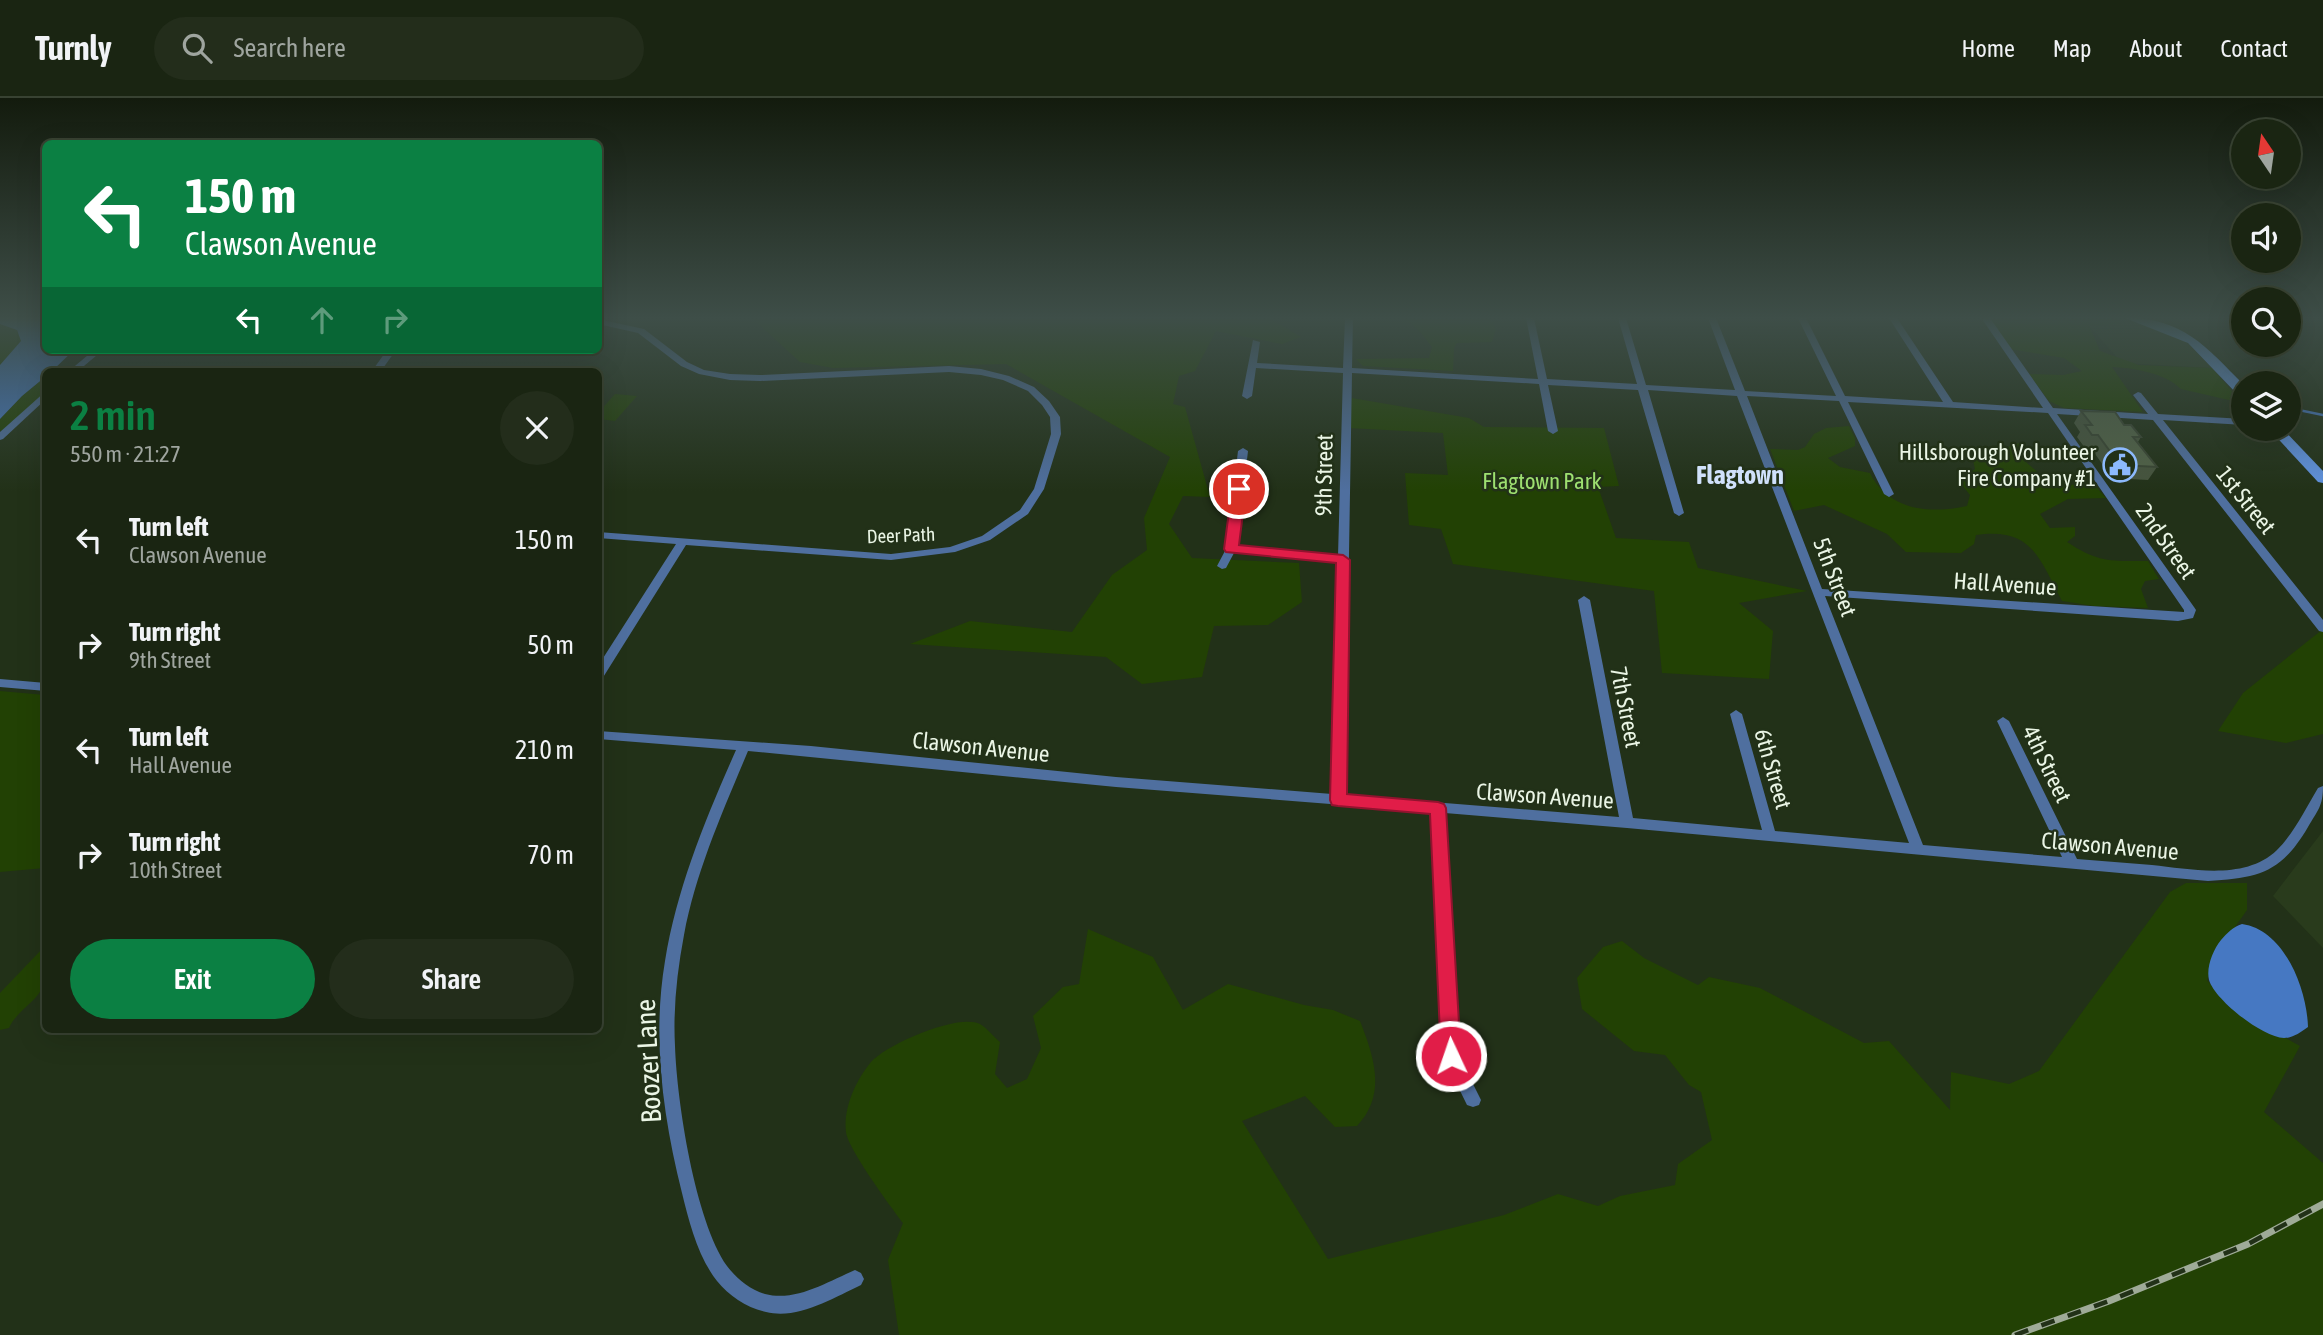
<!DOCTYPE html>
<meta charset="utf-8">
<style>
body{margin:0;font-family:"Asap Condensed",sans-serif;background:#232d1b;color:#f1f3f6;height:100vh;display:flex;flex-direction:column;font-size:26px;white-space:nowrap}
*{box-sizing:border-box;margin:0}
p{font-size:23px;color:#9fa59f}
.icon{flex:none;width:38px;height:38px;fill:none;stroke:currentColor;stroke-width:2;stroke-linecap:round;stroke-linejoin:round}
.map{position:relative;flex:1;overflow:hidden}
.panel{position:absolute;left:42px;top:270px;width:560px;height:665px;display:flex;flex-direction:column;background:#1a2512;border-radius:10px;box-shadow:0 7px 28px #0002,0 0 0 2px #384232}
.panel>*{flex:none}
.banner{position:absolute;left:42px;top:42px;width:560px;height:214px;border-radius:10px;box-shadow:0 7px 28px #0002,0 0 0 2px #384232;background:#0b8043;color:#fff;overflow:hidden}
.needle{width:46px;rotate:347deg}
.tools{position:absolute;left:2231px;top:21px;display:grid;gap:14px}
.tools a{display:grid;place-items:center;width:70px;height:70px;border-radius:50%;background:#1a2512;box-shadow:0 7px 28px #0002,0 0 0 2px #384232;font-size:35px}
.pin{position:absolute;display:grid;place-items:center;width:60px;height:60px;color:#fff;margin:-30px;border:4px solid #fff;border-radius:50%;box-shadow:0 2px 7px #0007}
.me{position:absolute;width:77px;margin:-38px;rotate:357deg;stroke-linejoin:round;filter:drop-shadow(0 0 5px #0008)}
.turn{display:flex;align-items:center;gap:24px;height:147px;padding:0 28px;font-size:32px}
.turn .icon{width:91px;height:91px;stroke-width:2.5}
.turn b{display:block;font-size:49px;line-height:60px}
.lanes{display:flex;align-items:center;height:66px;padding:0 28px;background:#0003;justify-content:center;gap:35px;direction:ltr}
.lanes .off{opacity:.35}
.round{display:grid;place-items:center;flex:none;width:74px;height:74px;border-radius:37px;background:#232d1b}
.head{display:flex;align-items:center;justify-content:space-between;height:119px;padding:0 28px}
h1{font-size:42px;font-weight:600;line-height:52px;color:#0b8043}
.cta{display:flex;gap:14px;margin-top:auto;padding:14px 28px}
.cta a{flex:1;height:80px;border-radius:42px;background:#0b8043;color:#fff;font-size:28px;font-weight:600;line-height:80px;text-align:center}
.cta a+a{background:#232d1b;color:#f1f3f6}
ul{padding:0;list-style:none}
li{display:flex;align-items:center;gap:21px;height:105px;padding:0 28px}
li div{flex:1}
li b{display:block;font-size:26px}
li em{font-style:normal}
header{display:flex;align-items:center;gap:42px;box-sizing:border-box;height:98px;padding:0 35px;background:#1a2512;border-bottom:2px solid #384232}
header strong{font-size:33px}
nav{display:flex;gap:38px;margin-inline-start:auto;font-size:24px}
.search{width:490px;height:63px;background:#232d1b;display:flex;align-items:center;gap:18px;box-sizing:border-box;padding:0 24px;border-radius:38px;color:#9fa59f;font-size:26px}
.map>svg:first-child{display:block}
.built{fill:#293b1c}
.green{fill:#224104}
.water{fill:#4678c2}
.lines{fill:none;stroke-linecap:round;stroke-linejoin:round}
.stream{stroke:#4678c2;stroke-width:2.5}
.street{fill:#4f6f9f;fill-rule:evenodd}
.secondary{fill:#6093e0;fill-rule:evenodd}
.rail-casing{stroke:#9fab98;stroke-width:7}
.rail{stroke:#223118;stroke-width:4.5;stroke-dasharray:14;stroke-linecap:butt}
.wall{fill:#46543d}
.building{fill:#516247;stroke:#394532;stroke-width:2}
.route{fill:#e11d48;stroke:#92132f;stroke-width:2}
.labels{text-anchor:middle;stroke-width:5;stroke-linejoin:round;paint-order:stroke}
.far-street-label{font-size:19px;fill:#eaf5e5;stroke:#223118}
.poi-label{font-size:23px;fill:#eaf5e5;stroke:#223118;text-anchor:end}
.street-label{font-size:23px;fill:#eaf5e5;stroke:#223118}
.park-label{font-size:23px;fill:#9ddf70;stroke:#223118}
.quarter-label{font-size:26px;font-weight:bold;fill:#d0e1fb;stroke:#223118}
.near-street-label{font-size:28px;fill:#eaf5e5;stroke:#223118}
</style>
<header>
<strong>Turnly</strong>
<div class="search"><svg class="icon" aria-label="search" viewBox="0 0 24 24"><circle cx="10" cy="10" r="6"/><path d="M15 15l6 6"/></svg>Search here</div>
<nav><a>Home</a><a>Map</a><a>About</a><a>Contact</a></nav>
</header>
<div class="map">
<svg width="2323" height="1237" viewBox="0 0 2323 1237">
<rect width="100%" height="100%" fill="#223118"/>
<g class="built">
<polygon points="2085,223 2135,224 2184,242 2212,270 2122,265"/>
<polygon points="2323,733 2323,850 2273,798"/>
</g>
<g class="green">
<polygon points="752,220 1269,220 1301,239 1282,246 1216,233 1195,273 1179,278 1173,306 1185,309 1210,399 1183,398 1169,426 1192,460 1299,465 1302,504 1268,527 1214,528 1202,579 1142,586 1106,559 910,546 970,523 1072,534 1112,477 1147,452 1144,420 1170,359 1006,266 833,270 800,264"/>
<path d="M1397,220H1490L1496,231L1492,244L1457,245L1454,250L1453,273L1363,268L1356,261L1429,260L1432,249C1422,236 1413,223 1397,220Z"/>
<path d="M1989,220H2117L2122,222L2119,226L2089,227L2100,253L2139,267L2212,270L2242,305L2181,291C2165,275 2134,270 2112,269L2143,314L2064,310L2049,303L2029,276L2063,277L2082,273L2064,260L2010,251Z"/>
<polygon points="0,226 17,232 21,243 0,267"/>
<polygon points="45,279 45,297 9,330 0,333 0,321 22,298"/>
<polygon points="615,296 637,298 615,323 599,321 599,314"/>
<polygon points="1346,299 1469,320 1484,329 1604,330 1619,388 1598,389 1616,440 1689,444 1698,470 1807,493 1739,505 1773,533 1769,581 1662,575 1654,493 1453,466 1441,431 1409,427 1405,375 1448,377 1443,335 1348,330"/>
<path d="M1849,328L1855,340V348L1828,360L1840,369L1870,375C1889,413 1930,416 1967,408L1970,397L1959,383L1975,371L1972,357L1978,351H2003L2019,345L2027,365L2056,390L2091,383L2106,400L2068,401L2040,416L2050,430L2075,429V438L2067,444C2099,465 2111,463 2148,463L2159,481L2145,483L2141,491L2148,510L2094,508L2062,503C2039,460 2032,429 1976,437L1974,446L1961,455L1906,454L1887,436L1824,407L1794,413L1770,351L1798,352L1805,349L1814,336L1826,330Z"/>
<polygon points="2323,531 2323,636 2286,645 2218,633 2243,595"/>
<polygon points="0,593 45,597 45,770 0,774"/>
<path d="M2186,785H2247V812L2219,852L2207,882L2228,908L2300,948L2264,1014L2323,1065V1237H899L888,1162L903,1125C891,1109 848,1051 846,1034C843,1010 856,982 871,964C887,946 958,915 980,926C987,930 994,939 1000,944L995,976L1007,990L1027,981L1041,950L1033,918L1063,889L1079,886L1088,831L1153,859L1183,912L1228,886L1304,907L1333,912L1360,923C1374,959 1387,996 1357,1028L1335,1029L1305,998L1242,1023L1328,1161L1504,1117L1558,1096L1598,1108L1620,1098L1675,1087L1678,1066L1712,1042L1701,994L1689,987L1665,957L1634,953L1582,911L1577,880L1603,849L1622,843L1644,860L1698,887L1709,879L1760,890L1864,945L1889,943L1950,1012L1951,974L2009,986L2039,973L2170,794Z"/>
<path d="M45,848C46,859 49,878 44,887C36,905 17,912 9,930L0,932V895Z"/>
</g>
<g class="water">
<polygon points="0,220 45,220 46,252 74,252 52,273 46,273 45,279 22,298 0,321 0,267 21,243 17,232 0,226"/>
<path d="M2242,826C2285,832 2307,892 2308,929C2301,934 2293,940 2284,940C2262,939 2215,902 2209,882C2206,869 2213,852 2221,842C2227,835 2233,829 2242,826Z"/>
</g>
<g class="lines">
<polyline class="stream" points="2289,310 2323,317"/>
<g class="street">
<path d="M1345,220H1353L1352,270L1538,281L1526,220H1534L1547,281L1637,286L1618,220H1626L1646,287L1735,292L1708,220H1716L1745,293L1836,298L1798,220H1806L1845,298L1943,304L1889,220H1897L1953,304L2043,310L1982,221L1990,220L2053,310L2148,316L2133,297L2138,294L2141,295L2158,316L2244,321V327L2163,322L2323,522V534L2319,533L2153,322L2057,316L2194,509L2196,512L2193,520L2178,523L1825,498L1923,747L2062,759L1997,623L2003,619L2009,623L2077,761C2102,763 2127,765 2152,767C2191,771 2245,783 2277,752C2294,735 2306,710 2318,690L2323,688C2323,708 2318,712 2308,729C2281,775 2259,780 2208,783L1627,730L1445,715L1459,958L1481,1002L1479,1007L1473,1009L1467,1007L1443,958L1432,714L1116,689L748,653C723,713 696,773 684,837C677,874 673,911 675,948C677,1004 695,1122 727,1168C736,1180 750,1192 765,1196C796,1204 827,1184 855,1172L861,1175L864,1181L861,1187C833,1200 798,1222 766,1214C747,1210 729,1198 717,1183C698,1159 689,1124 682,1095C663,1019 652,940 665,863C677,789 706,720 736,652L598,641V633L811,648L1116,679L1332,696L1338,465L1234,455L1226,470L1222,471L1217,468L1226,451L1238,353L1243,350L1248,353L1237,448L1338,458L1343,275L1256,270L1252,298L1247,301L1242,298L1253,242L1260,244L1257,265L1343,270ZM1352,275L1539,286L1548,333L1553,336L1558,333L1548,287L1638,292L1674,415L1679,418L1684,415L1648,292L1737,298L1909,745L1775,733L1742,616L1736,612L1730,616L1762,732L1633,720L1590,502L1584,498L1578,502L1619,719L1345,697ZM1747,298L1839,303L1884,396L1889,399L1894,396L1848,304L2048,315L2184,512V514L1822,491Z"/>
<polygon points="598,221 644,231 687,264 704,272 730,276 760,277 949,268 981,271 1009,278 1034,289 1049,303 1060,319 1061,336 1044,391 1028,416 990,442 955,454 891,462 686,447 602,581 598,582 598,568 676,446 598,440 598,434 891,456 950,449 982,438 1020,412 1034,391 1051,336 1050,319 1042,307 1028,293 1003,282 981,277 949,274 760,283 730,282 699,276 681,268 638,235 598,226"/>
<polygon points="94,252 103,252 78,273 69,273"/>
<polygon points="387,252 396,252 381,273 372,273"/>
<polygon points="46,293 46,301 3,341 0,342 0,334"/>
<polygon points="0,581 46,585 46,593 0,589"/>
</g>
<g class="secondary">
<path d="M2125,220C2184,220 2205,248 2244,287V299L2239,298L2188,245Z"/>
<polygon points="2269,331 2283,331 2323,373 2323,385 2318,384"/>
</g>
<defs>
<polyline id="rail" points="2015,1237 2109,1203 2248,1146 2323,1106"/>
</defs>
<use href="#rail" class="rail-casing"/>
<use href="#rail" class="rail"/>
</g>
<polygon class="wall" points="2081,313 2124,327 2141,339 2138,344 2157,369 2148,382 2112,380 2091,350 2085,350 2077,339 2080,334 2074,325"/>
<polygon class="building" points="2081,313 2115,314 2124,327 2131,327 2141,339 2133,339 2157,369 2120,367 2098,337 2092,337 2085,327 2092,327"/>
<linearGradient id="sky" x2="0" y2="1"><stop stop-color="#131b0d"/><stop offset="0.56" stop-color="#3e4e48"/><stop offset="1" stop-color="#3e4e48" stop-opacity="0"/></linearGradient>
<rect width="2323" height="393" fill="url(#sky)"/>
<polygon class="route" points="1239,387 1246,391 1239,447 1343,457 1350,462 1347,696 1438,704 1444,706 1446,710 1461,958 1458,965 1451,968 1444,965 1441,958 1430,716 1338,708 1332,707 1330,702 1336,465 1226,454 1224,451 1232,391"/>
<defs>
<symbol id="civic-ring" viewBox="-11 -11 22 22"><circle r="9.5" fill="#223118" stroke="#8cb9fc" stroke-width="1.5"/><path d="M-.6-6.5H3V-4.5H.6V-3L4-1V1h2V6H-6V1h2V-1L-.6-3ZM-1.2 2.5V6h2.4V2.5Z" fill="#8cb9fc"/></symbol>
</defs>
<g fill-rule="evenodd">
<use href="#civic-ring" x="2101" y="348" width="38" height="38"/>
</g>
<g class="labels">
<g class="far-street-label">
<text transform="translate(901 437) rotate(-2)" y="7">Deer Path</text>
</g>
<g class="poi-label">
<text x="2096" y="362">Hillsborough Volunteer<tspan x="2096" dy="26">Fire Company #1</tspan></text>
</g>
<g class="street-label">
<text transform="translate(1324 377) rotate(-89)" y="8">9th Street</text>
<text transform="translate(2246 402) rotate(51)" y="8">1st Street</text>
<text transform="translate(2166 443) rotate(55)" y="8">2nd Street</text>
<text transform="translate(1835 479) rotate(69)" y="8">5th Street</text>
<text transform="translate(2005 486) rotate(4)" y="8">Hall Avenue</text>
<text transform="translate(1626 609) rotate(79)" y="8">7th Street</text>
<text transform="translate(981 649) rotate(6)" y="8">Clawson Avenue</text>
<text transform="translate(2047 666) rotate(64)" y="8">4th Street</text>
<text transform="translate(1773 671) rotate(74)" y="8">6th Street</text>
<text transform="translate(1545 698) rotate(4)" y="8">Clawson Avenue</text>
<text transform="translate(2110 748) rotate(5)" y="8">Clawson Avenue</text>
</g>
<g class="park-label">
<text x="1542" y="391">Flagtown Park</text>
</g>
<g class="quarter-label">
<text x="1740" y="386">Flagtown</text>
</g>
<g class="near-street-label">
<text transform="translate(648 963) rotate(-93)" y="10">Boozer Lane</text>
</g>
</g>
</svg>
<div class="tools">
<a><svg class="needle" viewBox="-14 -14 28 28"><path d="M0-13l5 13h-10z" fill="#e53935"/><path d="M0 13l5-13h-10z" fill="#9fa59f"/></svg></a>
<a><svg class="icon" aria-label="sound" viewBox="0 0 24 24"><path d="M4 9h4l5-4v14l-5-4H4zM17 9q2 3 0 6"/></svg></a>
<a><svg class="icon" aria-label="search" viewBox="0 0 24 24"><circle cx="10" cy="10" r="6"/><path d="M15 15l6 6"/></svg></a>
<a><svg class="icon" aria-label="layers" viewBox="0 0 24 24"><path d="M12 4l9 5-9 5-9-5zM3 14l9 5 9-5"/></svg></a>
</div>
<div class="pin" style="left:1239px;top:391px;background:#d93025"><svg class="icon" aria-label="arrive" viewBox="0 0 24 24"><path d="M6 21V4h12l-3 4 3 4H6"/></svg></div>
<svg class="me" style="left:1451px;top:958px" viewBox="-20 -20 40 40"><circle r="17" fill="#e11d48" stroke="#fff" stroke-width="3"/><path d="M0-11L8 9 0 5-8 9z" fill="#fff"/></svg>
<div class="banner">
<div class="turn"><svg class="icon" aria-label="left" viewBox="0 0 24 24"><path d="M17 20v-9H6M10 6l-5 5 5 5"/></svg><div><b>150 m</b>Clawson Avenue</div></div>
<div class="lanes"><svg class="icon" aria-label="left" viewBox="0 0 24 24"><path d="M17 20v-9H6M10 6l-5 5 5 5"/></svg><svg class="icon off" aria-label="ahead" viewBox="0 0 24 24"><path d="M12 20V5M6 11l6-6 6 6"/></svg><svg class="icon off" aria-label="right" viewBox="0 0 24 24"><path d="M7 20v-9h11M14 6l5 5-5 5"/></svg></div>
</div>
<section class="panel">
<div class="head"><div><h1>2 min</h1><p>550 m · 21:27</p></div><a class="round"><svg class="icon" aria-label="close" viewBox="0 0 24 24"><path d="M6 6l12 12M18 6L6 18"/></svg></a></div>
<ul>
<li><svg class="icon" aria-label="left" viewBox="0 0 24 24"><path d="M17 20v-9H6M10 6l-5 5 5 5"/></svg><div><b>Turn left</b><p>Clawson Avenue</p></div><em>150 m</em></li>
<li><svg class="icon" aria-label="right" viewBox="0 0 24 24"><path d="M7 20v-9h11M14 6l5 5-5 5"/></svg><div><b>Turn right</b><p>9th Street</p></div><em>50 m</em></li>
<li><svg class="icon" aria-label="left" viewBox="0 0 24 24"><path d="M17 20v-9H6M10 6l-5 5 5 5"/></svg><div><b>Turn left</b><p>Hall Avenue</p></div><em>210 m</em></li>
<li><svg class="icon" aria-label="right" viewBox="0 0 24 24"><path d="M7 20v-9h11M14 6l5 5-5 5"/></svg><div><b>Turn right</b><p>10th Street</p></div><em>70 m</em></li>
</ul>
<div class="cta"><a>Exit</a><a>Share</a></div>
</section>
</div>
